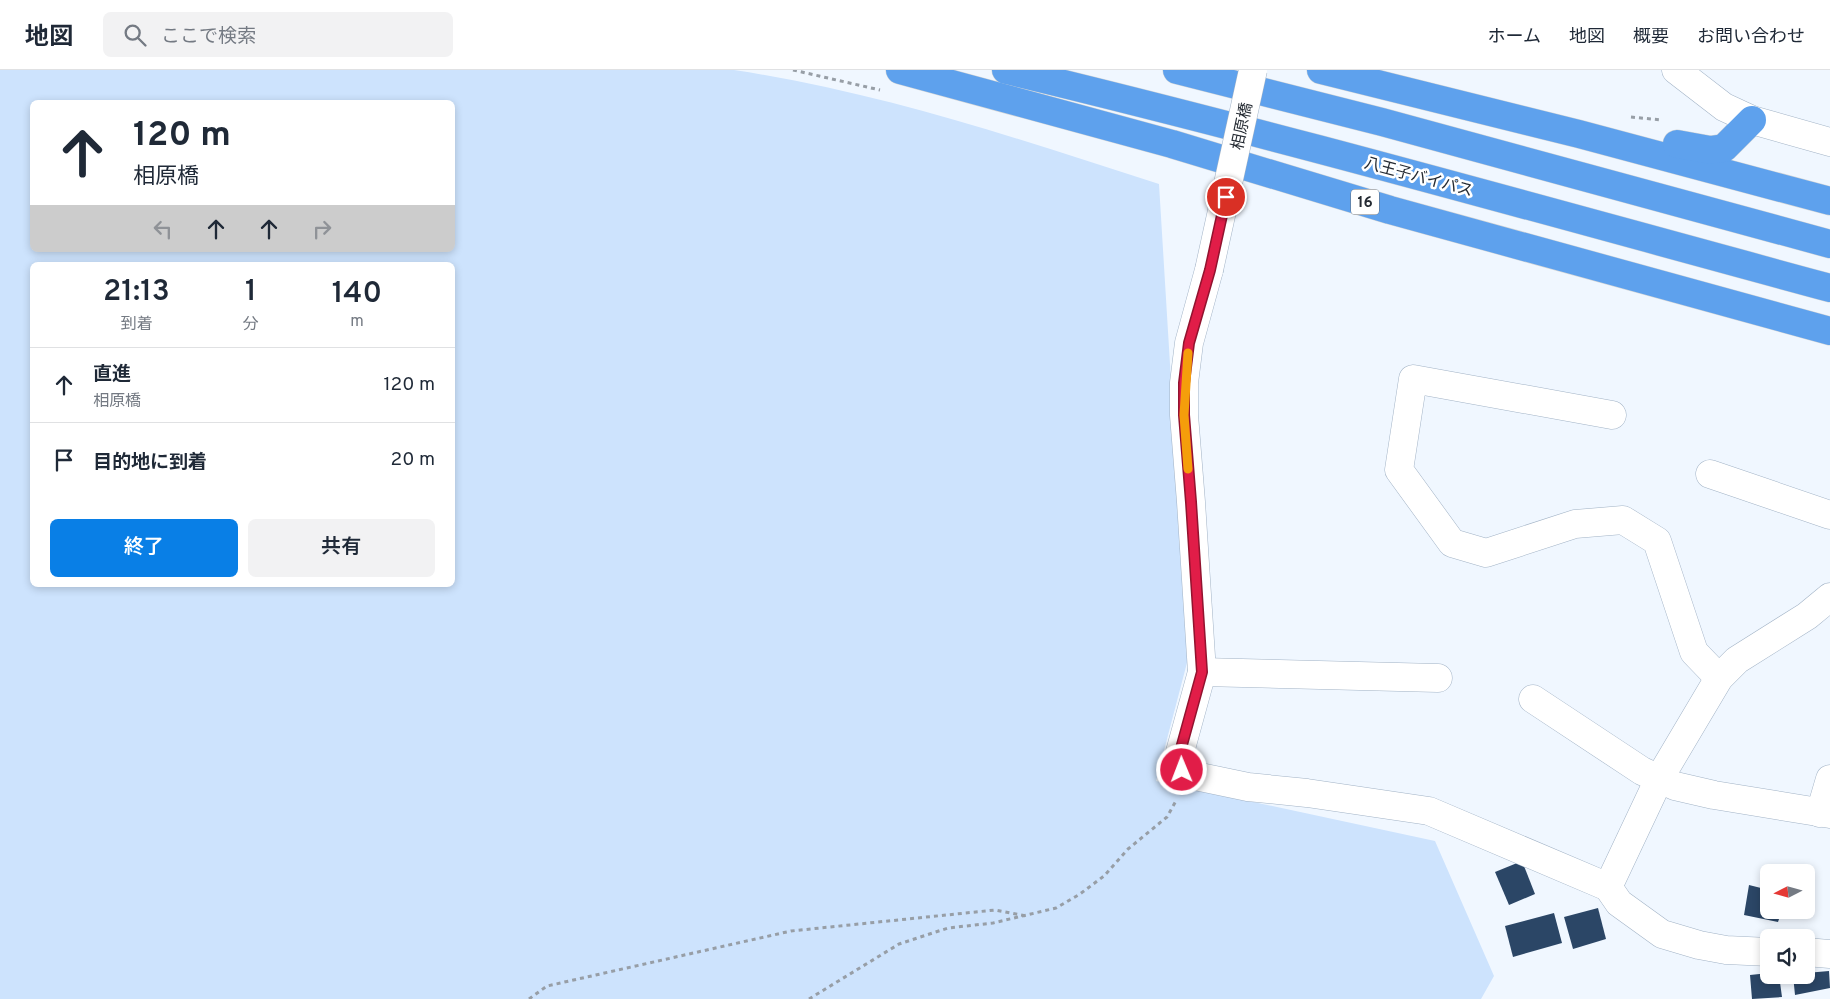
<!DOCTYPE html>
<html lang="ja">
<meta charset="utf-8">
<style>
body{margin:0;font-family:Overpass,"Noto Sans JP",sans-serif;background:#f2f2f3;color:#1f2937;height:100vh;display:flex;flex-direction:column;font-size:19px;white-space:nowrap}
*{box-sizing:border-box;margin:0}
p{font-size:16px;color:#747a83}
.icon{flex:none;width:28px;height:28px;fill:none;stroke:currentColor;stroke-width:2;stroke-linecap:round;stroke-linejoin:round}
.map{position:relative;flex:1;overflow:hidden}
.drawer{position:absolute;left:30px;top:192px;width:425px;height:325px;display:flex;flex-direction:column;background:#fff;border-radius:8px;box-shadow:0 2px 8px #0003}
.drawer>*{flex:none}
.guide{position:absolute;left:30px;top:30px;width:425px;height:152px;border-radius:8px;box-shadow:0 2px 8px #0003;background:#fff;color:#1f2937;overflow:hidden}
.needle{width:32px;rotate:264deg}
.tools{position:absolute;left:1760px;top:794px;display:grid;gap:10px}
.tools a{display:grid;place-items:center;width:55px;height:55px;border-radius:8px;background:#fff;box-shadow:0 2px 8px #0003;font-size:25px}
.pin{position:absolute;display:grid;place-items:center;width:42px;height:42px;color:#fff;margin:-21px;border:2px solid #fff;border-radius:50%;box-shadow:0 1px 5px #0007}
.me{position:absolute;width:55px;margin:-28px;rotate:359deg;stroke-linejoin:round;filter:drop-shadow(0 0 4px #0008)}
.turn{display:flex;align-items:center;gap:18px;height:105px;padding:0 20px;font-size:22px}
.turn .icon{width:65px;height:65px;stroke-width:2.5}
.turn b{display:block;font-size:35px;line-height:42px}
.lanes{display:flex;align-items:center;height:48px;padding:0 20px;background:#0003;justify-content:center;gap:25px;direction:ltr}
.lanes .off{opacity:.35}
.eta{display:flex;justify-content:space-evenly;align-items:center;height:85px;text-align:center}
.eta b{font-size:30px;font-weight:600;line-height:35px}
.primary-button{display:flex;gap:10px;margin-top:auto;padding:10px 20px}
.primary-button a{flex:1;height:58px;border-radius:8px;background:#097fe6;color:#fff;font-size:20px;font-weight:600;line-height:58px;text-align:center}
.primary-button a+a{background:#f2f2f3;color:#1f2937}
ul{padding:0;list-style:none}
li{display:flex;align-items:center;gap:15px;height:75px;padding:0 20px;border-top:1px solid #e0e1e3}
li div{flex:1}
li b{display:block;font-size:19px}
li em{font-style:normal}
header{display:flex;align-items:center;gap:30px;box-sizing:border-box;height:70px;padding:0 25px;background:#fff;border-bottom:1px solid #e0e1e3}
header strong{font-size:24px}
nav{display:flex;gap:28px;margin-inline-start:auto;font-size:18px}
.search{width:350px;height:45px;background:#f2f2f3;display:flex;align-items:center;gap:12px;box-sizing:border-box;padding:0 18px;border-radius:8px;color:#747a83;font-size:19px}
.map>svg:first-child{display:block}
.green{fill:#cde3fd;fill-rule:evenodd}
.building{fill:#2b4666}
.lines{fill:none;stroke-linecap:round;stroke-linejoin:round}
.minor-casing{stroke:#a2b3c6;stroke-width:29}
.highway-casing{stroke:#d3d5d6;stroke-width:29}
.path{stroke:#979ea6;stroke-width:3;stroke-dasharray:4 4;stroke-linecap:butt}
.minor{stroke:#fff;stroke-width:28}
.highway{stroke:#5ea1ed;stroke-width:28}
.minor-bridge-casing{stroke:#a2b3c6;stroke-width:29;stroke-linecap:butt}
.minor-bridge{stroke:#fff;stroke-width:28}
.route-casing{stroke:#92132f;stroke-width:12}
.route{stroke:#e11d48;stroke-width:9}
.slow{stroke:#f59e0b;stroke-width:9}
.labels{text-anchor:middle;stroke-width:5;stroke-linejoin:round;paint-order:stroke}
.shield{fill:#fff;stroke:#666b70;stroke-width:1}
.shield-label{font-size:15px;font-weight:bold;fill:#252b33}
.street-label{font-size:16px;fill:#252b33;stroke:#fff}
</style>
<header>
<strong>地図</strong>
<div class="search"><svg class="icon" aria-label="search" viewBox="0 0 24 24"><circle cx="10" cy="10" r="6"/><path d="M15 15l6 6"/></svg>ここで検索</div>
<nav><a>ホーム</a><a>地図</a><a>概要</a><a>お問い合わせ</a></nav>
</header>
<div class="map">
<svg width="1830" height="929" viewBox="0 0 1830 929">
<rect width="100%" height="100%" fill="#f0f7ff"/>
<path class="green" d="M0,0H734C880,22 1020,69 1159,114L1188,589L1156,711L1435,771L1494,906L1481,929H0ZM32,32H452V180H32ZM32,195H452V515H32Z"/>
<g class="building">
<polygon points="1522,791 1535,824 1509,835 1495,802"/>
<polygon points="1749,815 1769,820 1769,840 1782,840 1778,852 1744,845"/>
<polygon points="1598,838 1606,869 1573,879 1564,847"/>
<polygon points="1554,843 1562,873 1513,887 1505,856"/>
<polygon points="1829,901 1830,918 1795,925 1793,905 1806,905 1806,903"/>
<polygon points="1769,903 1769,905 1779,905 1782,927 1752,929 1750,905"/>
</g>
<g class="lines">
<defs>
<g id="minor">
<polyline points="1676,0 1724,37 1752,50 1830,72"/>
<polyline points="1209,200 1189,273 1184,313 1184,345 1191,432 1202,602 1180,682 1180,693 1182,700 1186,704 1248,717 1307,723 1429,741 1608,817 1619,833 1662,864 1699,875 1726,880 1769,882"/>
<polyline points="1612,345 1413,309 1399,400 1452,473 1486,483 1575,454 1623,450 1657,471 1694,582 1719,608"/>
<polyline points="1710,404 1830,445"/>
<polyline points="1202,602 1438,608"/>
<polyline points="1533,629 1642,701 1675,716 1714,725 1830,744"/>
<polyline points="1820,743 1830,709"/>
<polyline points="1608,817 1659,709 1719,608 1737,590 1807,546 1830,527"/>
<polyline points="1806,882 1830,884"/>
</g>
<g id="highway">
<polyline points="900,0 1172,74 1390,140 1830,261"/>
<path d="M1006,0C1282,66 1556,144 1830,218"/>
<polyline points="1177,0 1382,52 1830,174"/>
<polyline points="1321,0 1579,64 1830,131"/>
<polyline points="1677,74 1710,80 1724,78 1752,50"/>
</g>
</defs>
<use href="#minor" class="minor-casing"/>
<use href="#highway" class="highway-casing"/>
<g class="path">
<polyline points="793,0 880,20"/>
<polyline points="1631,47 1662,50"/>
<polyline points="529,929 547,916 791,861 995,840 1026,846"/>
<polyline points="809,929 899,874 948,858 993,853 1056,838 1080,824 1104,806 1128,779 1167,747 1177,729"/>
</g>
<use href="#minor" class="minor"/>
<use href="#highway" class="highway"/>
<defs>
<polyline id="minor-bridge" points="1209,200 1253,0"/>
</defs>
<use href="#minor-bridge" class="minor-bridge-casing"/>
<use href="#minor-bridge" class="minor-bridge"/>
</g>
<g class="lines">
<defs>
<polyline id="route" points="1182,700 1180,693 1180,682 1202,602 1191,432 1184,345 1184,313 1189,273 1210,200 1226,127"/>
</defs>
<use href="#route" class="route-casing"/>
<use href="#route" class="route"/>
<polyline class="slow" points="1188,283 1184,345 1188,399"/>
</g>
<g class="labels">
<rect class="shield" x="1351" y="119.5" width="28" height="25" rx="4"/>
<g class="shield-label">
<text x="1365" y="137">16</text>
</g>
<g class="street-label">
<text transform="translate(1241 56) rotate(-78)" y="6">相原橋</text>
<text transform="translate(1419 106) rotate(15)" y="6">八王子バイパス</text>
</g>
</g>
</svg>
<div class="tools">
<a><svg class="needle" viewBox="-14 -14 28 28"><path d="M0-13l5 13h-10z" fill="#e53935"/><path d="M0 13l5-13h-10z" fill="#747a83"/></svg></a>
<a><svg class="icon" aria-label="sound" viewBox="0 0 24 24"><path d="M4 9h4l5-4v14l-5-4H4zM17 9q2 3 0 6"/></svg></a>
</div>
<div class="pin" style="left:1226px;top:127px;background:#d93025"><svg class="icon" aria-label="arrive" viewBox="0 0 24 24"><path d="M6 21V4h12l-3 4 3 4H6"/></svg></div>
<svg class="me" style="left:1182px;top:700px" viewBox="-20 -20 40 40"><circle r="17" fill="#e11d48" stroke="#fff" stroke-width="3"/><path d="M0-11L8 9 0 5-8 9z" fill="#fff"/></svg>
<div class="guide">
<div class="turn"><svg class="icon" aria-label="ahead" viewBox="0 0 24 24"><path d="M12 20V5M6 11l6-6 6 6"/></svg><div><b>120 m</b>相原橋</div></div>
<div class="lanes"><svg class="icon off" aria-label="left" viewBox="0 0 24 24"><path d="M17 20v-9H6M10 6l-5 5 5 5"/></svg><svg class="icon" aria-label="ahead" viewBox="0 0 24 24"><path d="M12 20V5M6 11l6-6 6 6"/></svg><svg class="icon" aria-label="ahead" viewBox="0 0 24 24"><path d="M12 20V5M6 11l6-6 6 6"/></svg><svg class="icon off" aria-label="right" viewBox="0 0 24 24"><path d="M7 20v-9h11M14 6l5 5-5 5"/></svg></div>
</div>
<section class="drawer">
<div class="eta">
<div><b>21:13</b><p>到着</p></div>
<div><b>1</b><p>分</p></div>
<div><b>140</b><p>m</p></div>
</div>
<ul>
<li><svg class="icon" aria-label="ahead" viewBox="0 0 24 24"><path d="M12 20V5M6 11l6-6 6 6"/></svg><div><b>直進</b><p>相原橋</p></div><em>120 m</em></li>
<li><svg class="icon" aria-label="arrive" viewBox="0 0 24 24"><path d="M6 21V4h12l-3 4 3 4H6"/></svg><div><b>目的地に到着</b></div><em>20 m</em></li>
</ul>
<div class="primary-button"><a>終了</a><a>共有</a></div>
</section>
</div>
